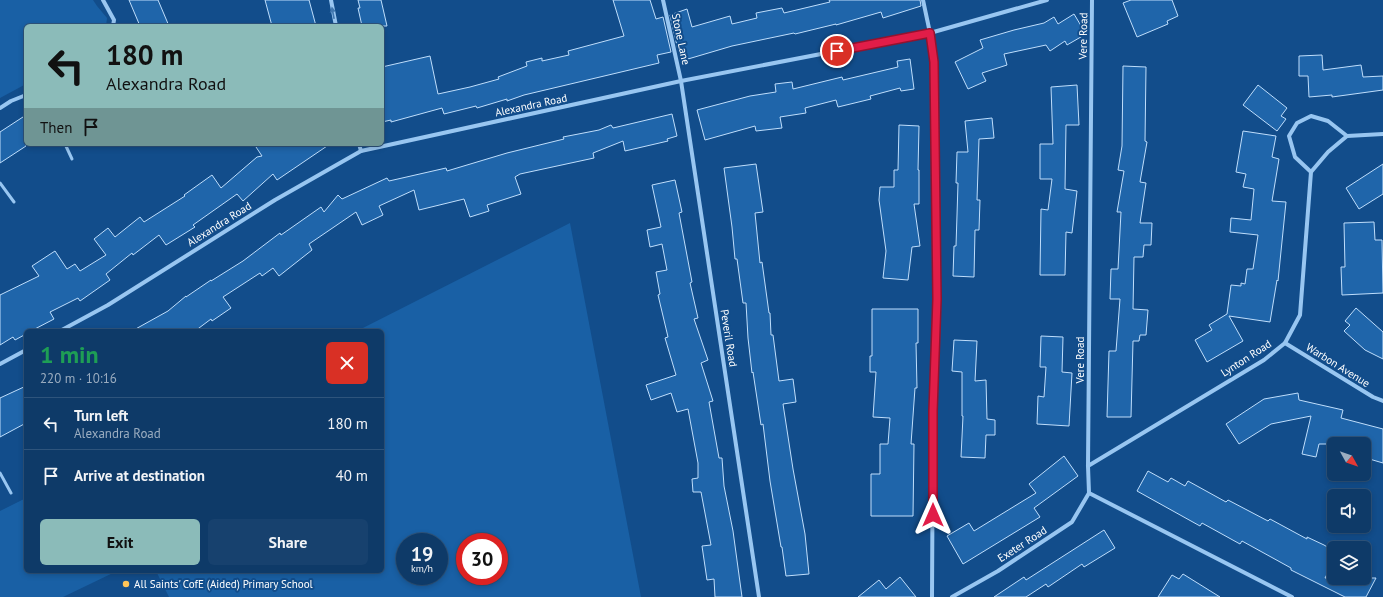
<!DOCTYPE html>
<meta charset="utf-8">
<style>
body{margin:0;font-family:"PT Sans",sans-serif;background:#17416e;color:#f1f3f6;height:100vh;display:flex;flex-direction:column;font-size:15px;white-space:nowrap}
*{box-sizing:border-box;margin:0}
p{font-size:13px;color:#9badc0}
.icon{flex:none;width:22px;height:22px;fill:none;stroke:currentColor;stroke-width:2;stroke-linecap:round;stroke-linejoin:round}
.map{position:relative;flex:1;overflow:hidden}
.drawer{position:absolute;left:24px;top:329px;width:360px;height:244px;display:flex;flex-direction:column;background:#0e3a68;border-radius:6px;box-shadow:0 2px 6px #0003,0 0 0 1px #2e547c}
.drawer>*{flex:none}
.banner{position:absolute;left:24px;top:24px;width:360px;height:122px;border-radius:6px;box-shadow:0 2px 6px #0003,0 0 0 1px #2e547c;background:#8bbbb9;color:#111;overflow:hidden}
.needle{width:26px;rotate:130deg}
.fabs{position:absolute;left:1327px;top:437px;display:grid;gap:8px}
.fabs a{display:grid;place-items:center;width:44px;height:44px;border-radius:6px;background:#0e3a68;box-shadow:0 2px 6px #0003,0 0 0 1px #2e547c;font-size:20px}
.speed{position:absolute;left:396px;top:533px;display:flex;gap:8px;font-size:20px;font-weight:700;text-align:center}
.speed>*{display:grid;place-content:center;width:52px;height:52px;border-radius:50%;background:#0e3a68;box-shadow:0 2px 6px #0003,0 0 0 1px #2e547c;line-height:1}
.speed small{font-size:10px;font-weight:400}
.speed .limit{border:6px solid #d22;background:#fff;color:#111}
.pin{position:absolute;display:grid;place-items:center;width:34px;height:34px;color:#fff;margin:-17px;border:2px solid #fff;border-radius:50%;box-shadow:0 1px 4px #0007}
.me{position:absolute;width:44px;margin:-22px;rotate:0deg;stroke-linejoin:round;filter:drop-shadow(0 0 3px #0008)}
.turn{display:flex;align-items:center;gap:14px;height:84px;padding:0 16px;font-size:18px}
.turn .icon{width:52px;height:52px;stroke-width:2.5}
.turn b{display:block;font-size:28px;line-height:34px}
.then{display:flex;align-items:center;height:38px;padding:0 16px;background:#0003;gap:8px;font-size:15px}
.round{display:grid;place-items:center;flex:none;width:42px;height:42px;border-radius:6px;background:#17416e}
.headline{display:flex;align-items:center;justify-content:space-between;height:68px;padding:0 16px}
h1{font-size:24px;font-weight:700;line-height:30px;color:#1e9e55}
.primary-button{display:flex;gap:8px;margin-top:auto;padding:8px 16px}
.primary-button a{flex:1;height:46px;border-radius:6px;background:#8bbbb9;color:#111;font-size:16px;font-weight:700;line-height:46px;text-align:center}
.primary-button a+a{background:#17416e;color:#f1f3f6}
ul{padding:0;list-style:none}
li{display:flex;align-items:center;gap:12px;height:52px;padding:0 16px;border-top:1px solid #2e547c}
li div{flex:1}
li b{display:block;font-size:15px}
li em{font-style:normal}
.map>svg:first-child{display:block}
.green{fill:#1960a5;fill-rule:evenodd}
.building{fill:#1f65aa;stroke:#bfdefc}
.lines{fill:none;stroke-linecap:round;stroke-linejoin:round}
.service{stroke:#98c6f1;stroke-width:3}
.minor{stroke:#98c6f1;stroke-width:4}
.oneway{fill:#4177af}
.route-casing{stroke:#92132f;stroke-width:10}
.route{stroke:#e11d48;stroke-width:7}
.poi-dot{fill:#ffc558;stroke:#124d8b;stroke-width:1.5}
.labels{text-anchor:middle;stroke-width:4;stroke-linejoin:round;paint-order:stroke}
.street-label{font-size:11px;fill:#fff;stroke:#124d8b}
.poi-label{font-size:11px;fill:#fff;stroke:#124d8b;text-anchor:start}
</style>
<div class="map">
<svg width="1383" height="597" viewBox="0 0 1383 597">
<rect width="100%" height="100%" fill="#124d8b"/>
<g class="green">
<polygon points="0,0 93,0 97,6 107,18 106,26 26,26 26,84 0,98"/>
<path d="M570,223L641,597H169L156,571H382V331H357ZM405,542H439V576H405ZM465,542H499V576H465Z"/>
<polygon points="26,498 26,571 117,571 63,597 0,597 0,511"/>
</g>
<g class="building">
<polygon points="129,0 158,0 169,26 140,26"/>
<polygon points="265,0 309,0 316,26 272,26"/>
<polygon points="358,0 381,0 387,26 362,26 358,8 360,8"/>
<polygon points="613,0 650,0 656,19 663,17 671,52 657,55 659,63 524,95 507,101 507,99 477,108 476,106 444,114 442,108 391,122 391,120 382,122 382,67 430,56 438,94 470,87 499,79 498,77 527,66 526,62 542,58 542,61 569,55 568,51 624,36"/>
<polygon points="829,0 920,0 921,6 883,18 881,12 836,25 836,24 795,34 794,33 732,46 688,59 687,56 682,57 680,49 678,50 670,15 687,9 692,27 730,16 732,24 757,18 756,13 782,8 784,13 830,2"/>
<polygon points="1131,0 1172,0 1178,16 1167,21 1168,24 1137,37 1123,3"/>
<polygon points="1074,14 1086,34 1067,45 1065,41 1050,51 1046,45 1004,54 1007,65 982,73 986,81 968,89 955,62 983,48 980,40 1014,30 1044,23 1054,17 1058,24"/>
<polygon points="1322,55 1323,70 1361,65 1363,77 1383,76 1383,90 1332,97 1332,95 1309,97 1308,76 1299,76 1299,56"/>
<polygon points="910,59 914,89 901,91 900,88 870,96 871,99 838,107 836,100 805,108 806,113 780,117 782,128 756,131 755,126 705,140 697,110 750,96 776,92 775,84 792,82 793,89 842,77 843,80 898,67 897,61"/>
<polygon points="1123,66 1146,67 1145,141 1147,142 1140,182 1146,183 1140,223 1152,223 1151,245 1144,245 1143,257 1134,257 1133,309 1148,310 1146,335 1140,335 1139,341 1133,341 1131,417 1107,417 1109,351 1116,351 1120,299 1110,299 1111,269 1118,269 1121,212 1117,212 1124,171 1118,170 1122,146"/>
<polygon points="1077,85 1079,125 1066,125 1065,189 1077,191 1072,233 1066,232 1065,275 1040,275 1041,209 1048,210 1052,179 1040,179 1040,144 1053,144 1051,87"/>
<polygon points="1258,85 1287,108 1281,116 1286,119 1277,131 1243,105"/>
<polygon points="672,114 677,136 667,139 668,141 625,151 623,141 593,153 594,158 520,174 515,177 521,194 487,205 489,211 470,217 464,199 419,210 414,190 379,206 383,215 362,225 356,212 309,244 312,250 279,276 273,268 262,276 260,273 223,297 231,308 212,321 211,319 195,331 132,331 168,311 186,296 186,297 211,280 211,281 243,261 280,233 281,235 321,207 324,212 338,195 342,199 387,178 389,181 446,168 447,171 507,153 564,139 563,137 599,130 611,125 613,128"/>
<polygon points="26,115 26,146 0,163 0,132"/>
<polygon points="992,118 994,138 979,139 977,200 980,200 979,230 975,230 974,277 953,276 954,246 956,246 957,215 958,183 956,183 957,152 968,152 965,121"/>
<polygon points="899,125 919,126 918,170 919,170 919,204 914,204 920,246 912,247 908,280 883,278 886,251 879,200 880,187 894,187 894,170 898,170"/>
<polygon points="1243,131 1276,136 1272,157 1279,159 1272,201 1286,202 1278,281 1277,280 1270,322 1229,316 1243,341 1207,362 1195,340 1212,330 1209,325 1227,314 1231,285 1241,286 1241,283 1245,284 1247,269 1253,269 1258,235 1230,232 1231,218 1251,220 1254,189 1243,187 1246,174 1236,172"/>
<polygon points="254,144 330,144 277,180 273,174 243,201 237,194 193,225 195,227 166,245 159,235 133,255 132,253 106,274 110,280 80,301 78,298 50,312 54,319 31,331 26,331 26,334 15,340 13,337 0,345 0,295 39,276 32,266 55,251 67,269 75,264 80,271 106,255 94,239 108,228 115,237 140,217 144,222 185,196 184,195 212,175 221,188 257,157 262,156"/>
<polygon points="756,164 763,212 755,213 760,263 762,262 769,313 770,313 771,335 773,335 779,381 793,379 796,402 783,404 793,469 805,534 809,574 786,576 782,547 781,547 770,481 763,424 761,425 753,372 752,373 748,338 746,303 743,303 737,259 735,259 732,227 724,168"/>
<polygon points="1383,164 1383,194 1359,209 1346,188"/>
<polygon points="675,180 682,212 679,213 692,282 690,283 698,318 694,319 708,360 701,363 713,401 709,402 719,458 722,458 724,486 733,531 742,597 715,597 714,579 707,580 702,546 711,545 701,492 693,492 692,479 698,478 698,463 688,409 677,412 671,393 651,400 646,385 676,375 665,338 668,337 658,295 660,294 656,272 667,270 662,244 650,247 647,230 661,227 652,185"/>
<polygon points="1374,222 1375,240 1382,240 1383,293 1342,295 1341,267 1345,267 1344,223"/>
<polygon points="1356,308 1383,332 1383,359 1365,350 1344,331 1350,325 1345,321"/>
<polygon points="872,309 918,309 918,343 916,343 917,388 915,388 911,444 914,444 913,516 871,516 871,474 880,474 880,444 888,444 890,418 873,417 876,372 870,372 870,356 872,356"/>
<polygon points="1041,336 1063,337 1062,372 1072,373 1069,426 1037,424 1038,396 1044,397 1046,367 1040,367"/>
<polygon points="954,340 977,341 975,381 986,380 987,419 995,420 995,435 986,435 985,458 961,457 963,416 962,416 962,372 952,371"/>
<polygon points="26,386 26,423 0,437 0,398"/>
<polygon points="1298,393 1299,400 1343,410 1341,418 1383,429 1383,463 1366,458 1367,453 1364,452 1364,444 1319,444 1316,457 1302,454 1311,416 1271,424 1239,444 1226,424 1264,399"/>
<polygon points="1064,456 1078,476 1034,508 1040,517 963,564 947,536 969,523 974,531 1036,493 1029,484"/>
<polygon points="1148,471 1168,482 1171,478 1185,486 1188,481 1226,502 1228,500 1268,521 1270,519 1307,539 1307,537 1324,545 1334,551 1334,561 1325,578 1376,578 1366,597 1345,597 1291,570 1291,568 1242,541 1240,544 1202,523 1200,526 1137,491"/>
<polygon points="1104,530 1115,548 1084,567 1082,564 1048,587 1046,584 1026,597 994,597 1024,577 1026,580"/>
<polygon points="1183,574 1220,597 1158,597 1172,575 1179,579"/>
<polygon points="900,577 916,597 858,597 879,580 886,589"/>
</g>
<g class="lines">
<g class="service">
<polyline points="65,144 72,159"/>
<polyline points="0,183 14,202"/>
<polyline points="0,473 11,493"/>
</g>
<g class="minor">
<polyline points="103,0 114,20 113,26"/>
<polyline points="331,0 336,26"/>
<polyline points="663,0 681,81 759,597"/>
<polyline points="923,0 930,33 934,62 934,151 937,299 933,411 932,597"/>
<polyline points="1092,0 1088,466 1089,493 1292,597"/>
<polyline points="0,108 11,101 26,95"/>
<polyline points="1347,136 1383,134"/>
<polyline points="359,144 361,151"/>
<polyline points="60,331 108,305 275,200 361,151 681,81 930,33 1047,0"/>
<polyline points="1285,343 1373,397 1383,401"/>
<polyline points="0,364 26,350"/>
<polyline points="1088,466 1264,360 1285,343 1300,315 1311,172 1328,152 1347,136 1328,121 1311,116 1297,123 1289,136 1295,157 1311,172"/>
<polyline points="952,597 998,571 1072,522 1089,493"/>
</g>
</g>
<defs><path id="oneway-solid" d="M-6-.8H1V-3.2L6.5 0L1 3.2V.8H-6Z"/></defs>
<use class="oneway" href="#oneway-solid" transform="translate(333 13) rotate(-101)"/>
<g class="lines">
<defs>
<polyline id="route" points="837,51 930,33 934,62 937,299 933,411 933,515"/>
</defs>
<use href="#route" class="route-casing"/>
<use href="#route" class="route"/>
</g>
<circle class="poi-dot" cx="126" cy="584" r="4"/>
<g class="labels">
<g class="street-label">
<text transform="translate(1083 36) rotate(-89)" y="4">Vere Road</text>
<text transform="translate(681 39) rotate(78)" y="4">Stone Lane</text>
<text transform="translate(531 105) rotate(-12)" y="4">Alexandra Road</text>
<text transform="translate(219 224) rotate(-32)" y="4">Alexandra Road</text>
<text transform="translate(729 338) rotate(81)" y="4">Peveril Road</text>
<text transform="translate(1246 358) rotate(-33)" y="4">Lynton Road</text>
<text transform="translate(1080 360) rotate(-90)" y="4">Vere Road</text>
<text transform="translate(1338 365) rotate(32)" y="4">Warbon Avenue</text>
<text transform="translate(1022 544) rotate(-33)" y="4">Exeter Road</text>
</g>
<g class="poi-label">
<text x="134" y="588">All Saints' CofE (Aided) Primary School</text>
</g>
</g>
</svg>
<div class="fabs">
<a><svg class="needle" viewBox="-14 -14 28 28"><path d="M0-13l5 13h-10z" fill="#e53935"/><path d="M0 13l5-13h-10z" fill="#9badc0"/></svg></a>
<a><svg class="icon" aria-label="sound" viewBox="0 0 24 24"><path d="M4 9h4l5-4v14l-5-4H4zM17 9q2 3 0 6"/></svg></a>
<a><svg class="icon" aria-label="layers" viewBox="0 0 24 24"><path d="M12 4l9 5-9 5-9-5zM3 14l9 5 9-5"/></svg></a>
</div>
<div class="speed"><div>19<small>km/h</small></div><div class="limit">30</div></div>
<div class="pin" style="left:837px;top:51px;background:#d93025"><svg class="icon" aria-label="arrive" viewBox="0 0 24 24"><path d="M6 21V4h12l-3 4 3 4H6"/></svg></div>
<svg class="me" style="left:933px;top:515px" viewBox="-20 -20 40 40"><path d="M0-17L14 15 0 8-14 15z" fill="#e11d48" stroke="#fff" stroke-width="4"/></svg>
<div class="banner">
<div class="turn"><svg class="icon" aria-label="left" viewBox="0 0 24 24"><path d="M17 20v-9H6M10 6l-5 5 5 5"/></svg><div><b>180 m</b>Alexandra Road</div></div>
<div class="then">Then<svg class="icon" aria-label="arrive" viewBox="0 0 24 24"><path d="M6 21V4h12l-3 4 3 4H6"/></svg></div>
</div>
<section class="drawer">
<div class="headline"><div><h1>1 min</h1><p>220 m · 10:16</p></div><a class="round" style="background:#d93025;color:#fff"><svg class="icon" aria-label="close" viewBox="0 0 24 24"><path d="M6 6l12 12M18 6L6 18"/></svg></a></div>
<ul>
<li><svg class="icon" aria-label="left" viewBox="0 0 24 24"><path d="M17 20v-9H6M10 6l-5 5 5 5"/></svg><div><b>Turn left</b><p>Alexandra Road</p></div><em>180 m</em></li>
<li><svg class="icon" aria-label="arrive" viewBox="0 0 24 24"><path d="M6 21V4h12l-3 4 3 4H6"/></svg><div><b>Arrive at destination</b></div><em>40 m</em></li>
</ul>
<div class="primary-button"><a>Exit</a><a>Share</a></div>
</section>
</div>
